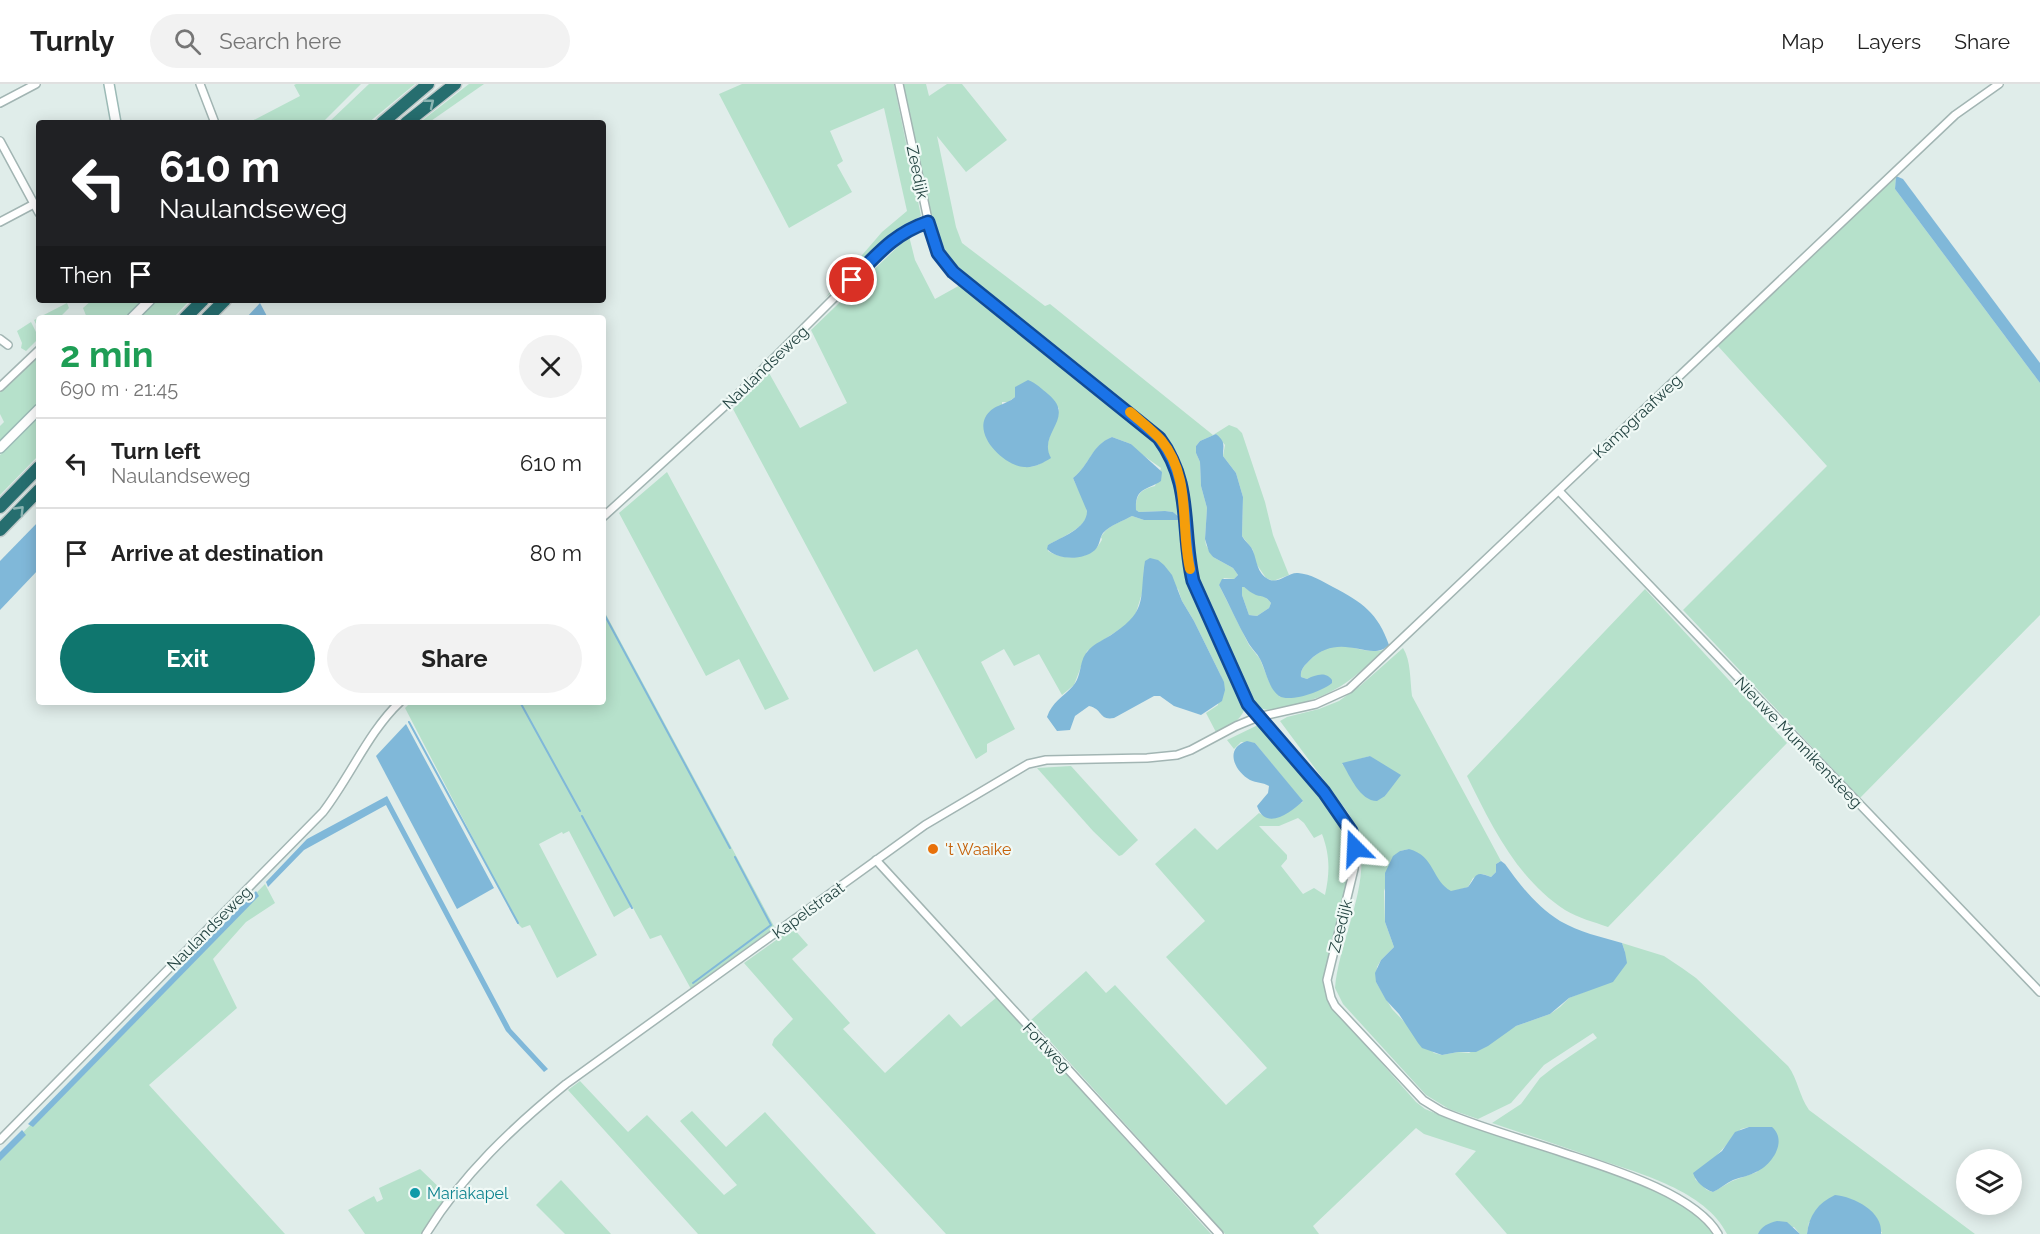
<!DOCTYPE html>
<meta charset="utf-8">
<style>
body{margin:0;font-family:Raleway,sans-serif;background:#f2f2f2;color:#222;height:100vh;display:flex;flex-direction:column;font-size:22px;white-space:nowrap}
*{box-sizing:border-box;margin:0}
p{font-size:20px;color:#767676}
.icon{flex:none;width:33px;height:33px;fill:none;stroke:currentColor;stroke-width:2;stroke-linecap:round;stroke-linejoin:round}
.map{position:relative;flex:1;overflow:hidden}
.drawer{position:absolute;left:36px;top:231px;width:570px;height:390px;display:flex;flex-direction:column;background:#fff;border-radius:6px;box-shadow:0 3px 15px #0003}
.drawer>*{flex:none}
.hud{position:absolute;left:36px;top:36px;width:570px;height:183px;border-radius:6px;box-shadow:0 3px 15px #0003;background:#202124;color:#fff;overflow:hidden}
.tools{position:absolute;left:1956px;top:1065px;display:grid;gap:12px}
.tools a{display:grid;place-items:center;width:66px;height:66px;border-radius:50%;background:#fff;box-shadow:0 3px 15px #0003;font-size:30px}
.pin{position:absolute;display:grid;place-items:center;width:51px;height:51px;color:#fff;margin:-26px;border:3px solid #fff;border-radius:50%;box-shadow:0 2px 6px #0007}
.me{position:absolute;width:66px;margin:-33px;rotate:339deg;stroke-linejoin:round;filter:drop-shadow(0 0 4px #0008)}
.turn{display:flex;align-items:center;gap:21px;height:126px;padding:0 24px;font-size:27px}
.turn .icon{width:78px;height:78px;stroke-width:2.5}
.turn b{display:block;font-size:42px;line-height:51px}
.then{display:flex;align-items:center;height:57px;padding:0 24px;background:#0003;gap:12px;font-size:22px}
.round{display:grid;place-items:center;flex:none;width:63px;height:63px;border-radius:32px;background:#f2f2f2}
.headline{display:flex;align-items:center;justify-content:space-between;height:102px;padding:0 24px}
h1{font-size:36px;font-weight:700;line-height:45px;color:#1e9e55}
.action{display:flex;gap:12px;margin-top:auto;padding:12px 24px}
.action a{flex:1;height:69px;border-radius:36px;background:#0f766e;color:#fff;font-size:24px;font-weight:700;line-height:69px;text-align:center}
.action a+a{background:#f2f2f2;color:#222}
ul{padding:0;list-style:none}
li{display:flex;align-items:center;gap:18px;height:90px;padding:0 24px;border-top:2px solid #e0e0e0}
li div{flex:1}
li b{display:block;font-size:22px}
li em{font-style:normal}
header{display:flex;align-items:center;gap:36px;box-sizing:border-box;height:84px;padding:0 30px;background:#fff;border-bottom:2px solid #e0e0e0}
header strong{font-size:28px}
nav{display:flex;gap:33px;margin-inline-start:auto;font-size:21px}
.search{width:420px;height:54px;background:#f2f2f2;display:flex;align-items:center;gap:15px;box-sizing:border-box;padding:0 21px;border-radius:33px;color:#767676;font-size:22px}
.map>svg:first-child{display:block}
.green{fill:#b6e1cb;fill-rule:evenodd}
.water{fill:#80b8d9;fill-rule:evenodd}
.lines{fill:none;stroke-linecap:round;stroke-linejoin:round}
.stream{stroke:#80b8d9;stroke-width:2}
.street-casing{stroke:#a2b5b3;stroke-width:10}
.secondary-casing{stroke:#9cbab6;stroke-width:12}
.highway-casing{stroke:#c0c9c9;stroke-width:15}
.street{stroke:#fff;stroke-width:7}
.secondary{stroke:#fff;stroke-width:9}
.highway{stroke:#266e6f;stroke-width:12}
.oneway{stroke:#8bb4b2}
.route-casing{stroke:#114b97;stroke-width:15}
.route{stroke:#1a73e8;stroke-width:10}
.slow{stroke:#f59e0b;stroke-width:10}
.food-dot{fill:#e8710a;stroke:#f0f9f6;stroke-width:2}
.culture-dot{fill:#0f9aa8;stroke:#f0f9f6;stroke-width:2}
.labels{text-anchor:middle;stroke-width:4.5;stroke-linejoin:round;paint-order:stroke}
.street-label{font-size:16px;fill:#1e3f3d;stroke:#f0f9f6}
.food-label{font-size:16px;fill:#c56008;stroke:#f0f9f6;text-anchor:start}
.culture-label{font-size:16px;fill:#0d838f;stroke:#f0f9f6;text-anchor:start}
</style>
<header>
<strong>Turnly</strong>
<div class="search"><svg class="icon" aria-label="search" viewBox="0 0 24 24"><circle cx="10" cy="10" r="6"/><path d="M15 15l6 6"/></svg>Search here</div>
<nav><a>Map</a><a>Layers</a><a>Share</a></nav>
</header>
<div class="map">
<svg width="2040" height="1150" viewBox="0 0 2040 1150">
<rect width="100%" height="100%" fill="#e0edea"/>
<g class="green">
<polygon points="296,0 361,0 322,39 248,39 300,12 294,1"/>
<polygon points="369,0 415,0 368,39 328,39"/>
<polygon points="469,0 484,0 428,39 419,39"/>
<path d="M742,0H894L921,132C884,152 857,187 825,214L882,148L907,127L884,24L830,47L843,77L837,81L852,108L789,144L719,10Z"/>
<path d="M903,0H926L929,12L947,0H962L1007,56L966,88L937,52L956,143L962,159L1045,222L1050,220L1213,351L1229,341L1237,344L1242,349L1265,418L1273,451L1289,491L1273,497L1266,494L1255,478L1253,466L1242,452L1243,413L1236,389L1223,372L1225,361L1216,350L1200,357L1196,362V369L1200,378L1201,402L1207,424L1205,455L1206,461L1213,473L1233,484L1238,491L1234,495L1224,494L1219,501L1249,561L1260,575L1270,600L1280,613L1311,593L1307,595L1301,593C1300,586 1304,582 1309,577C1339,547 1355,572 1384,566C1351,597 1334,612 1289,622C1276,625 1264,630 1254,619L1201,504L1195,482L1184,388L1178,370L1164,353L947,174L936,156L933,148Z"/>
<polygon points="1896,92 1895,105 2040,299 2040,531 1860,714 1683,526 1827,382 1717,261"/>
<path d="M909,152L915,176L935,215L962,200L1156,358L1171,377L1179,433L1173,428L1165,427L1139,428L1136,426C1135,411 1141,405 1155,402L1161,384L1137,367L1131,360L1112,353C1092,361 1089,382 1073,394C1077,405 1087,418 1087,429C1088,443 1058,455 1048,461V467C1064,477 1090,476 1100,459C1105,451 1098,457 1103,450C1109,441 1123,437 1132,432L1144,436H1178L1186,487L1193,509L1245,624C1240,638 1229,642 1217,650L1206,629L1218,621L1221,592L1194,537L1182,517L1178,505L1144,483L1143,506L1135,532L1129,539L1087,567L1074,601L1062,611L1039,570L1014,582L1004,565L981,578L1015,645L987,660V668L976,675L917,565L874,588L733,325L769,289L800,344L847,319L811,246ZM1015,307L1059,324C1057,340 1042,358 1050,373C1032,388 1021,384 1002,372V318H1008L1015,313Z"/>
<polygon points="92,216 144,216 126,234 87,234 83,224"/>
<polygon points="157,216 190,216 173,234 139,234"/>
<polygon points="67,219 69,224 59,234 39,234 39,246 34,236"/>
<polygon points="31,238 39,254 26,267 21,264 22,259 17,247"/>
<polygon points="39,272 39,319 0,358 0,342 4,338 0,330 0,308"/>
<polygon points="39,332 39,371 0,411 0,371"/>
<polygon points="667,388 789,615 765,626 739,575 706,592 619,429"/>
<path d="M1242,503H1244C1254,511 1265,510 1271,519L1269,524L1257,532L1249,531L1242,511Z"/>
<path d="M1645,505L1787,659L1608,843C1594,838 1578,834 1565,826C1517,795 1491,741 1467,692Z"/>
<polygon points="603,525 775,844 691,905 661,851 650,855 632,822 614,833 569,747 563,750 562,748 539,760 597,871 557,894 530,841 522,844 518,840 405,624 411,618 603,618"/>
<path d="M1403,564C1411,576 1410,597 1412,612L1501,777L1496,780V788L1491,793L1483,790L1473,794L1468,803L1451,808L1444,804L1409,765L1400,767L1384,807L1385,838L1394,863L1381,876L1377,883L1376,898L1392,925L1434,969L1442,971L1458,968L1469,969L1516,942L1550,930L1560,923L1569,914L1589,906L1625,868L1622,859L1664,872L1682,884L1696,894L1788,982C1798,995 1799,1012 1809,1026L1975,1150H1881L1882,1148L1809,1138L1807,1150H1800L1794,1143L1758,1150H1727C1706,1107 1639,1089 1597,1075C1562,1062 1527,1051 1492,1039L1521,1020L1540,994L1554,983L1597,954L1593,949L1544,981L1511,1019L1478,1035L1449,1025L1426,1011L1343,920L1335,904C1340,847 1382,784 1349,730L1280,637L1287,633L1319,625L1339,617L1360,602ZM1370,672L1397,694L1385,712L1342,680ZM1749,1043H1772L1757,1088L1732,1097L1713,1108L1707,1106L1695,1095L1741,1045Z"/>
<path d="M1260,640L1266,644L1339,733C1348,748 1353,760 1354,778L1325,898L1326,909L1334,925L1416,1018L1425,1025L1447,1034L1622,1093C1656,1107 1692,1120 1715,1150H1507L1455,1090L1476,1067L1424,1050L1416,1044L1313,1142L1319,1150H1225L1031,936L1086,887L1106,909L1115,901L1226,1021L1267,984L1166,873L1205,837L1155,780L1195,744L1217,766L1259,729L1264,732L1303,718L1255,659L1241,658L1234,665L1227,656ZM1298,734L1304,739L1314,754L1322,750C1330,771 1330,789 1325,811L1314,804L1303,810L1281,782L1287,775V771L1259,742H1279Z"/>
<polygon points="1071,682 1138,756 1122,771 1119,772 1093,747 1037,684"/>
<polygon points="265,800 275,819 246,838 213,875 237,924 149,1001 285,1150 0,1150 0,1072"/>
<polygon points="793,844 808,861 792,875 850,939 843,945 885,989 949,930 961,943 997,913 1211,1150 946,1150 772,961 774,955 793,935 744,879"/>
<polygon points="580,997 628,1048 647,1031 724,1111 737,1101 680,1037 692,1027 726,1063 765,1028 876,1150 698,1150 568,1006"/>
<polygon points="420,1085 448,1112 422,1150 365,1150 348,1126 374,1112 377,1118 383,1115 379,1104"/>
<polygon points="561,1096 611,1150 565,1150 536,1121"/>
</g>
<g class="water">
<polygon points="1896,92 1903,95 2040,279 2040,299 1895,105"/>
<polygon points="260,219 268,234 246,234"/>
<path d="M1028,296C1036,299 1042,305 1048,310C1077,334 1037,349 1051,374C1043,379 1034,384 1024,383C1005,382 976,354 985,334C992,320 1005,322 1015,313V303Z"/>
<path d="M1216,350C1226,358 1223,361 1223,372L1236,389L1243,413L1242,452C1245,458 1251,461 1253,467C1257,477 1257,489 1268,495C1278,501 1288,488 1298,489C1311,490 1322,497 1333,503C1362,518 1378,529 1389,561C1370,580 1341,545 1309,577C1304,582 1300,586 1301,593L1307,595C1315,591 1326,587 1332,596V599C1323,607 1290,619 1279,612C1268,604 1266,586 1260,575C1257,569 1252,565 1249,560C1238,541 1229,520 1219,501L1222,495H1234L1238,491L1233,484L1213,473L1209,468L1205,455L1207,424L1201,402L1200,378L1196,369V362L1200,357ZM1242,503H1244C1248,506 1251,509 1256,511C1263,513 1266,512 1271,519L1269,524L1257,532L1249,531L1242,511Z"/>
<path d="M1112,353L1131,360L1162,388L1161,397C1146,407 1135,403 1136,426L1139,428L1165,427L1173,428L1179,433L1178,436H1144L1132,432C1123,437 1110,441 1103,449C1099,455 1100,461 1095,466C1083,477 1057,476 1047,465L1048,461C1061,453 1087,445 1087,427L1073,394C1090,381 1091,361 1112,353Z"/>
<polygon points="39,437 39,485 0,526 0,477"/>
<path d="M1150,474L1158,476L1164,481L1172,491L1182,517L1194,537L1224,598L1225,606L1222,617L1201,631L1174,622L1160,612H1154L1114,634C1099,637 1103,625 1089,622L1075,632L1070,646L1057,647L1047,633C1052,618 1063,613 1073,602C1082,592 1079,577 1087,568C1094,559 1106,555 1114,549C1149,526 1139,512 1145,477Z"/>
<polygon points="406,640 494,804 457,825 376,672"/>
<path d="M1247,657L1255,659L1303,717C1291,728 1266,748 1257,722L1268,709L1269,702C1262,698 1257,699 1250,696C1234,687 1224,664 1247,657Z"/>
<path d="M1370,672L1401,691L1385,712L1377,717C1360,717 1350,692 1342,679Z"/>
<polygon points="387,712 511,945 548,985 544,988 506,947 386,721 304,766 268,803 266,798 307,755"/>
<path d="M1409,765C1435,772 1432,797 1451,807L1468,803C1477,792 1474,786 1491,793L1496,788V780L1501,777L1505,780C1520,801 1537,823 1560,837C1579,848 1601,853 1622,859L1625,868L1627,879L1613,898L1569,914L1550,930L1516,942L1488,962L1476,968H1458L1442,971L1422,964L1418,959L1399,930L1386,916L1376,898L1375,889L1381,876L1394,863L1385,838V789L1393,772L1400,767Z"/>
<polygon points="256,807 259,812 33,1043 28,1040"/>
<path d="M1749,1043H1772C1788,1057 1772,1081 1756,1088C1749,1092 1741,1093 1733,1096C1726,1099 1720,1105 1713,1108C1704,1105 1696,1098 1693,1089L1722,1067L1735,1048Z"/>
<polygon points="22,1046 26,1051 0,1077 0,1068"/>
<path d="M1835,1111C1854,1113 1883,1127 1881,1150H1807C1809,1131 1818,1119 1835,1111Z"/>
<path d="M1777,1137L1787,1138L1800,1150H1758C1761,1142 1769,1139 1777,1137Z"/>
</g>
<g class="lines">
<g class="stream">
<polyline points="603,528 730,764"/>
<polyline points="520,618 580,727"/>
<polyline points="409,638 518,839"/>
<polyline points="582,732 632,824"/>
<polyline points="693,899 771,841 735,773"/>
</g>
<defs>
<g id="street">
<polyline points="200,0 215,39"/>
<path d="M899,0L933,159L943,178L960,194C1003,228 1046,262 1089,296C1115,317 1161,346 1174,376C1190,414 1184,458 1193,497L1248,620L1324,708L1351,747L1355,764L1354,785L1327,896L1331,914L1335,922L1423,1016L1441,1027C1479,1043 1519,1054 1558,1067C1602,1082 1694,1108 1718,1150"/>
<polyline points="0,19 36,0"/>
<polyline points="0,57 39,129"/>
<polyline points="0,138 34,120"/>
<polyline points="0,255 8,261"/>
<polyline points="0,303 39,266"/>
<polyline points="1559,407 2040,908"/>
<polyline points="603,433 736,312 896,152 915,143 928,138"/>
<polyline points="876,776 1219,1150"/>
<path d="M0,1056L323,728C350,693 369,647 400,618"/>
<path d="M426,1150C462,1091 513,1043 566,1000L925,741L1028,680L1046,676L1147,674L1177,671L1191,666L1236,642L1258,633L1316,620L1349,605L1955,31L1999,0"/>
</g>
<g id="secondary">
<polyline points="109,0 116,39"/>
<polyline points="132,234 150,216"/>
<polyline points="0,364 39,325"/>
</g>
<g id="highway">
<polyline points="382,39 428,0"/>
<polyline points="406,39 455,0"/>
<polyline points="185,234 203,216"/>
<polyline points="207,234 225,216"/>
<polyline points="0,423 39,383"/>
<polyline points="0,446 39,406"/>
</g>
</defs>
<use href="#street" class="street-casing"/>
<use href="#secondary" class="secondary-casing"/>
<use href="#highway" class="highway-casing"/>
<use href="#street" class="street"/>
<use href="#secondary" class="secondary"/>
<use href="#highway" class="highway"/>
</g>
<defs><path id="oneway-chevron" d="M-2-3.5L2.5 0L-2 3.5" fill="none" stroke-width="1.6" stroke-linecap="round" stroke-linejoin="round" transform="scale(1.5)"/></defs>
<g class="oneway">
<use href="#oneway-chevron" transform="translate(430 19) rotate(-39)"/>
<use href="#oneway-chevron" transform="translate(20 426) rotate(-46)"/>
</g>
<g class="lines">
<defs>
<path id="route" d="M852,196C877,171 893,150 928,138L938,169L953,188L1159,354C1193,400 1181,445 1193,497L1248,620L1324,708L1351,747L1355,764"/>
</defs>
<use href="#route" class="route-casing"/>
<use href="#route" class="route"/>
<path class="slow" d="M1130,328C1140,337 1152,346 1161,356C1192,394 1180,441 1190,485"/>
</g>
<circle class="food-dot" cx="933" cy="765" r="6"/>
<circle class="culture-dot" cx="415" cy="1109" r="6"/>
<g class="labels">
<g class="street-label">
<text transform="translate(918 88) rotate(78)" y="6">Zeedijk</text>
<text transform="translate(765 283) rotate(-44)" y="6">Naulandseweg</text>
<text transform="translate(1637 332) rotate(-43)" y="6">Kampgraafweg</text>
<text transform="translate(1799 658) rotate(46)" y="6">Nieuwe Munnikensteeg</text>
<text transform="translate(808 826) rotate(-36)" y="6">Kapelstraat</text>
<text transform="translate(1340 842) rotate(-76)" y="6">Zeedijk</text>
<text transform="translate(209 844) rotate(-45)" y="6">Naulandseweg</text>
<text transform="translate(1047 963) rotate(47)" y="6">Fortweg</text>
</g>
<g class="food-label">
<text x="945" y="771">'t Waaike</text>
</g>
<g class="culture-label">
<text x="427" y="1115">Mariakapel</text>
</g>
</g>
</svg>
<div class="tools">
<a><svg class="icon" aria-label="layers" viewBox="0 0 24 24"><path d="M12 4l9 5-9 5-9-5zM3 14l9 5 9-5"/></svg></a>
</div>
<div class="pin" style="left:852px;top:196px;background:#d93025"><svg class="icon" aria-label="arrive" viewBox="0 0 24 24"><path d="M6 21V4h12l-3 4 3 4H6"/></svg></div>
<svg class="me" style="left:1355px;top:764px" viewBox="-20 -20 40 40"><path d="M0-17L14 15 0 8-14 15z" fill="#1a73e8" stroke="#fff" stroke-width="4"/></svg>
<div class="hud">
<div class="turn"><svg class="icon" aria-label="left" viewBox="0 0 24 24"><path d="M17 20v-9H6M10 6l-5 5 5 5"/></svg><div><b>610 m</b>Naulandseweg</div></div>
<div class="then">Then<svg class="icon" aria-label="arrive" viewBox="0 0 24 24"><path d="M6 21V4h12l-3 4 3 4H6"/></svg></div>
</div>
<section class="drawer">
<div class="headline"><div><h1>2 min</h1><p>690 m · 21:45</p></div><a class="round"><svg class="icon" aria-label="close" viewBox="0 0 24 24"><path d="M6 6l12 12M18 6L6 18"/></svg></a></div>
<ul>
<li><svg class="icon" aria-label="left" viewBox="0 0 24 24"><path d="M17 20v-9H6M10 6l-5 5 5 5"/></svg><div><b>Turn left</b><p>Naulandseweg</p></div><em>610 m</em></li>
<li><svg class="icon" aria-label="arrive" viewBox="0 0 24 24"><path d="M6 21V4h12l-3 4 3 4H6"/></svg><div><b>Arrive at destination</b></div><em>80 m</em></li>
</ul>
<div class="action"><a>Exit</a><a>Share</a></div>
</section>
</div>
